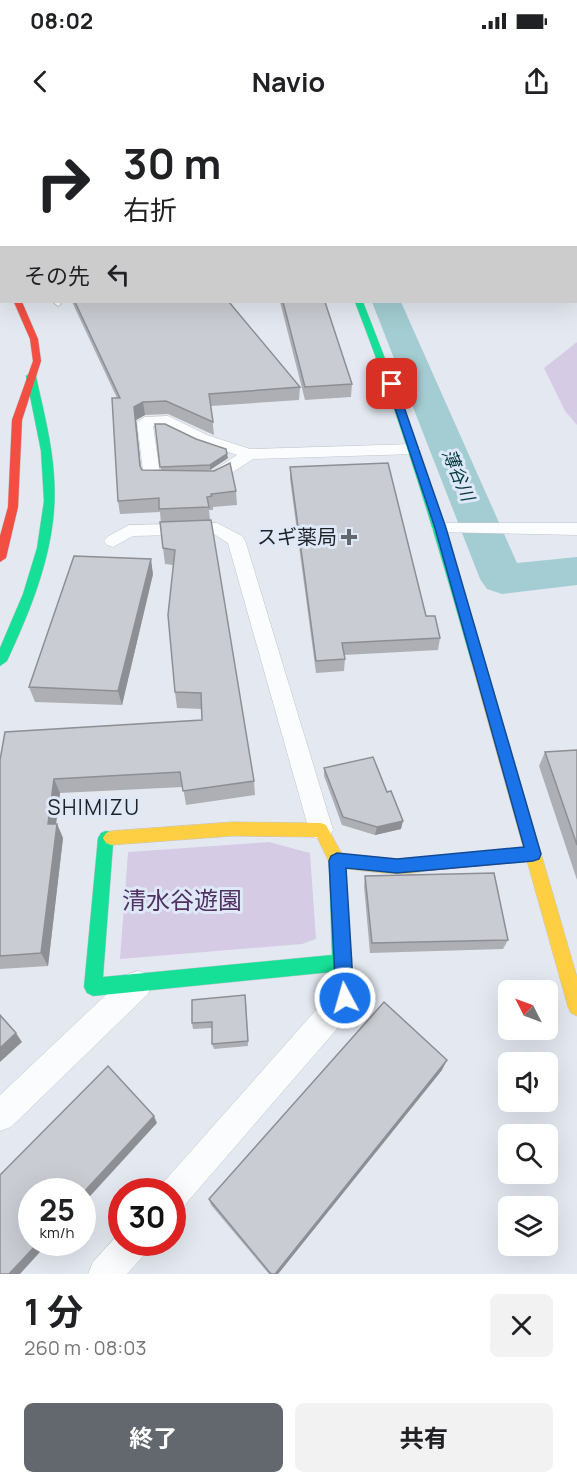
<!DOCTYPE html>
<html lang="ja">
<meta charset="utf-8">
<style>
body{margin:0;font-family:Manrope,"Noto Sans JP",sans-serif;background:#f2f2f2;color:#202124;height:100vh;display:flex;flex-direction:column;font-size:22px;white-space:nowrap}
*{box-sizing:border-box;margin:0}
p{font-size:20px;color:#757577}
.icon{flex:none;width:33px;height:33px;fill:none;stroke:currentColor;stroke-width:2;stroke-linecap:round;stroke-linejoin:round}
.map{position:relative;height:1154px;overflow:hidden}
.drawer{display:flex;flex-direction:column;background:#fff;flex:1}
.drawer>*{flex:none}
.banner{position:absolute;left:0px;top:0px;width:578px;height:183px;box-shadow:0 6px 24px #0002;background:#fff;color:#202124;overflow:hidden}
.needle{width:39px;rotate:312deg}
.controls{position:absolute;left:498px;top:860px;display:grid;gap:12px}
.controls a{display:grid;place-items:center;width:60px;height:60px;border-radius:9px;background:#fff;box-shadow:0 6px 24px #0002;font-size:30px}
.speed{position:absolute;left:18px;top:1058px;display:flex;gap:12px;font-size:30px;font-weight:700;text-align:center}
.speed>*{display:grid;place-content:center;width:78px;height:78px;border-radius:50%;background:#fff;box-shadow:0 6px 24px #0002;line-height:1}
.speed small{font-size:15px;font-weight:400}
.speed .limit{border:9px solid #d22;background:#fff;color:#111}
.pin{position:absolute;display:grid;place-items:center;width:51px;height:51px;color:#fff;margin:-26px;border-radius:12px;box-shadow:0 3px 9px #0006}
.me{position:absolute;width:66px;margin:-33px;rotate:354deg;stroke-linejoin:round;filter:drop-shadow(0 0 4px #0008)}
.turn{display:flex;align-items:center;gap:21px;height:126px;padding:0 24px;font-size:27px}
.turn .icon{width:78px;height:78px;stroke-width:2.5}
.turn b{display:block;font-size:42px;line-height:51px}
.then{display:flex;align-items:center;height:57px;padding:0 24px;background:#0003;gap:12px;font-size:22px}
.round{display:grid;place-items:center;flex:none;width:63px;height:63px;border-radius:9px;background:#f2f2f2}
.head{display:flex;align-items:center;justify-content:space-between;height:102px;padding:0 24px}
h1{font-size:36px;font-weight:700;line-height:45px}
.action{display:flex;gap:12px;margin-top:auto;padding:12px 24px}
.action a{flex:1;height:69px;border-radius:9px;background:#63686e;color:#fff;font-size:24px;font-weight:700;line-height:69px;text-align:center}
.action a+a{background:#f2f2f2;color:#202124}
.status{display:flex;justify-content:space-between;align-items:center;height:42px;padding:0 30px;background:#fff;direction:ltr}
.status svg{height:16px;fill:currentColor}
header{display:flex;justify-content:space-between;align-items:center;height:78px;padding:0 24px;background:#fff;font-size:27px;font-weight:700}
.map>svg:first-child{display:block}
.green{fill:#d6cbe4}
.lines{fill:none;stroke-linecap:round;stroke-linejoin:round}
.river{fill:#a3cdd2;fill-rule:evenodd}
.lane-casing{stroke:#c1c5cc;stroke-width:2}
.street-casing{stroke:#c1c5cc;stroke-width:1}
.fast-casing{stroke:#c1c5cc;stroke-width:1}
.slow-casing{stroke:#c1c5cc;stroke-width:1}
.jam-casing{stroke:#c1c5cc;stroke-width:1}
.lane{fill:#fbfcfd;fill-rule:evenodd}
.street{fill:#fbfcfd;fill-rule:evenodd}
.fast{fill:#16e098;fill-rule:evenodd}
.slow{fill:#ffcf43;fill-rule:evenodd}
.jam{fill:#f24e42;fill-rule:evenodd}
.wall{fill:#aeafb5}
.shaded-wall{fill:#8d8f94}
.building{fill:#caccd3;stroke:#8d8f94;stroke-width:1.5}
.route{fill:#1a73e8;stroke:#114b97;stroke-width:1.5}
.poi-dot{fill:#63686e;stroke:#dee8f7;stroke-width:2}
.labels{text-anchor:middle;stroke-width:6;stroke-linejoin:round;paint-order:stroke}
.far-water-label{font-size:18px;font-style:italic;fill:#00383c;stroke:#dee8f7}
.poi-label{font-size:20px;fill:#1e2227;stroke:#dee8f7;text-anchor:end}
.neighbourhood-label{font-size:21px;letter-spacing:1.5px;fill:#1e2227;stroke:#dee8f7}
.near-park-label{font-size:24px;fill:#513163;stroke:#dee8f7}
</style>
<div class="status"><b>08:02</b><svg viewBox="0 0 49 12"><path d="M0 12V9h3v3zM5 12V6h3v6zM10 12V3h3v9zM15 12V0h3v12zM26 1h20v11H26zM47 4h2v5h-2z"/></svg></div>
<header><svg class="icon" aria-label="back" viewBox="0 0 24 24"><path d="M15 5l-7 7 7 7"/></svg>Navio<svg class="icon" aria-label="share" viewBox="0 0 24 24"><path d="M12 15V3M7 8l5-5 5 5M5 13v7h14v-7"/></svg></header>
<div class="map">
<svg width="577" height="1154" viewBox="0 0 577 1154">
<rect width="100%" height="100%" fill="#e4e9f1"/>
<g class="green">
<polygon points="577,222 577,305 565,291 544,248"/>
<polygon points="269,722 310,733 316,819 302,824 120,839 128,732"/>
</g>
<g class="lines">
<g class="river">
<polygon points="48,0 69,0 47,2"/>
<polygon points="286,0 306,0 307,2 287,2"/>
<polygon points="2,35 2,49 0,50 0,36"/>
<polygon points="372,182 401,182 517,443 577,437 577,465 502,474 487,469 480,459"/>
</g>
<defs>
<g id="lane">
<rect x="0" y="62" width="2" height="2"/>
<rect x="0" y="86" width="2" height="4"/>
<polygon points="53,182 59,182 61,184 58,186"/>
</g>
<g id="street">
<polygon points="168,296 207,315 250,329 414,324 422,329 414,334 253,339 221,360 200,360 198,357 200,354 211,352 237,335 197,321 166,306 153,306 160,354 175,356 177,359 169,364 146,362 144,359 137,302 145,297"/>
<polygon points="217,403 242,416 245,420 333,710 329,717 321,720 313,717 309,710 228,423 214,414 133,416 113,427 107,425 104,421 107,417 129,405"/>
<polygon points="440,403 577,403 577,415 434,412 431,408 434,404"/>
<path d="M341,830L350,834C357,849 361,872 355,888L183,1087L172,1092V1071H158L161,1065L331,873L328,843L332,834Z"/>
<polygon points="138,851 148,854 152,864 148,874 11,1007 0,1011 0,975 128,854"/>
<polygon points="122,1110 122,1122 149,1122 145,1134 127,1154 88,1154 93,1142"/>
</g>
<g id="fast">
<polygon points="26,0 32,0 25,2"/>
<polygon points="2,22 2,26 0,27 0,23"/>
<rect x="576" y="81" width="1" height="5"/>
<path d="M355,182H363C410,299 449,420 485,541L483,544H473L471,541C437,420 401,300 355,182Z"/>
<path d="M31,253L36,256C43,289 52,322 54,356C59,421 34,483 7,541L0,546V528L23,474L37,428L44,381L41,331L26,256Z"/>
<polygon points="106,711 116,713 119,718 113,724 103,857 332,835 329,741 331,736 337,734 343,736 345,741 350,843 347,849 341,851 93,876 87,873 84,867 98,718 101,713"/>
</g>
<g id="slow">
<polygon points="7,0 2,2 2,4 0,3 1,0"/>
<polygon points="271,0 277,0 278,2 272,2"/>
<rect x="0" y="143" width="2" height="7"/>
<polygon points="478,536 485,541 577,857 577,896 571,893 568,887 471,541"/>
<path d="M232,702L321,703L326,705L342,734L397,739L425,737L431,739L433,744L431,749C403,759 366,750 337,748L331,746L317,717L232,716L111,725L106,723L103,718L106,713L111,711Z"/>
</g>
<g id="jam">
<polygon points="14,182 22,182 38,219 41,241 22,300 18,387 6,438 0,442 0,416 8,387 12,300 33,241 30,219"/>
<polygon points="533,727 539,729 541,734 539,739 533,741 425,751 419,749 417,744 419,739 425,737"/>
</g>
</defs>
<use href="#lane" class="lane-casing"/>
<use href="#street" class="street-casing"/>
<use href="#fast" class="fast-casing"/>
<use href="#slow" class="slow-casing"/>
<use href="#jam" class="jam-casing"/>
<use href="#lane" class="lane"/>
<use href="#street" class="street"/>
<use href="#fast" class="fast"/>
<use href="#slow" class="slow"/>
<use href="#jam" class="jam"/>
</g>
<g class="wall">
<polygon points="303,0 400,0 401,1 304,2"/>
<polygon points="502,0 577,0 577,27 576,27 576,2 509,2"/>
<polygon points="72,182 246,182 230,183 300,267 299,280 211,286 214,315 168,294 145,295 136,300 141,348 142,350 161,350 155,304 228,338 210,350 189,351 236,371 237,385 213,387 213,390 209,390 210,400 254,661 255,675 186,685 183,667 60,673 56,704 57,704 63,718 48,846 0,849 0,640 202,600 202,589 177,588 175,572 173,445 165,444 163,428 160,392 120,394 118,381 117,278"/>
<polygon points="280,182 325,182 352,264 351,277 305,280"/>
<polygon points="290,347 426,496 440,518 438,530 344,535 345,539 344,551 316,553 290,359"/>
<polygon points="153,454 122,585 35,582 29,567"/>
<polygon points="577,630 577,760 539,646 545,632"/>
<polygon points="324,648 401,709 375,715 342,705 324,656"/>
<polygon points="365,756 508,820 503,829 370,833 364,766"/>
<polygon points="246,881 248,926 214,929 212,924 212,908 193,909 192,903"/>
<polygon points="442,950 278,1154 269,1154 211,1085 209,1079"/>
</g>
<g class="shaded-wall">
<polygon points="143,282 145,295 136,300 142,359 134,287"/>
<polygon points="227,334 228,338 210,350 210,345"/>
<polygon points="151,439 153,454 122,585 118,571"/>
<polygon points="54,659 60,673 54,719 48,704"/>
<polygon points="403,701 401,709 375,715 377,707"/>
<polygon points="57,704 63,718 48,846 41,833"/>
<polygon points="16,913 22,922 0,942 0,928"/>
<polygon points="447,940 442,950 278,1154 275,1154"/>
<polygon points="154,996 157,1003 82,1085 82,1074"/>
<polygon points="39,1122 49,1122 20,1154 9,1154"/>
</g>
<g class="building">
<polygon points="215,0 261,0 261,1 267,0 268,2 215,2"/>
<polygon points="308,0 373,0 372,2 309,2"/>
<polygon points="541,0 577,0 577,18 576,17 576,2 537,2"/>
<polygon points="75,182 229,182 300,267 209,274 213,302 166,281 143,282 134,287 140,346 142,350 214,351 230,343 236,371 211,374 212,376 207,377 209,387 159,389 159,378 118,381 112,278 120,278"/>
<polygon points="283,182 325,182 352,264 305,267"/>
<polygon points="155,304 165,304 196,319 226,329 227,334 210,345 160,347"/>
<polygon points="388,343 426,496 435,496 440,518 342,523 345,539 316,541 290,347"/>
<polygon points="211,400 254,661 183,671 180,652 54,659 48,704 57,704 41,833 0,836 0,640 5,612 202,600 201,573 175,572 168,495 175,430 163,428 160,402"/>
<polygon points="74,436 151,439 118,571 29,567"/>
<polygon points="577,630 577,725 545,632"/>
<polygon points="373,637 387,672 391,671 403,701 377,707 343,697 324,648"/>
<polygon points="494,753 508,820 372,823 365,756"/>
<polygon points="245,875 248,921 212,924 212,902 192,903 192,880"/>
<polygon points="384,882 447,940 275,1154 271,1154 209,1079"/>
<polygon points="0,895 16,913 0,928"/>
<polygon points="108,946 154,996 82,1074 82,1071 32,1071 32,1122 39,1122 9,1154 0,1154 0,1055"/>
</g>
<polygon class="route" points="388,262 396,264 446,408 541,734 539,739 533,741 397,753 346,748 354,878 351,885 345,887 338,885 336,878 329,741 331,736 337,733 397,739 524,727 435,408 387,264"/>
<path class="poi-dot" d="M346 408h6v6h6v6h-6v6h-6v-6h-6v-6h6z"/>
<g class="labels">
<g class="far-water-label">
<text transform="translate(458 355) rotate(67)" y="6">薄谷川</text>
</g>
<g class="poi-label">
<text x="337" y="424">スギ薬局</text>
</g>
<g class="neighbourhood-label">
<text x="94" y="695">SHIMIZU</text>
</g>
<g class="near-park-label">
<text x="182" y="789">清水谷遊園</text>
</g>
</g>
</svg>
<div class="controls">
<a><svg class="needle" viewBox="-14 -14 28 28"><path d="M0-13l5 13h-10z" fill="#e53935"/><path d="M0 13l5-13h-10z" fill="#757577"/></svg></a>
<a><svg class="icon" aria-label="sound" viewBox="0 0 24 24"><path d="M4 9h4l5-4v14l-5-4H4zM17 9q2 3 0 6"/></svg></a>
<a><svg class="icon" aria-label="search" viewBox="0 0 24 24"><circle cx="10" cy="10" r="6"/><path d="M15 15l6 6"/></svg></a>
<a><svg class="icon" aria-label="layers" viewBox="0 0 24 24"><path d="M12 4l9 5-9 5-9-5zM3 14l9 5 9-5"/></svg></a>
</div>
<div class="speed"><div>25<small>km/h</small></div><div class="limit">30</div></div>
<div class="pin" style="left:392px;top:264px;background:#d93025"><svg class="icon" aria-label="arrive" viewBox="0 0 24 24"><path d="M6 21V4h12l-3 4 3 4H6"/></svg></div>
<svg class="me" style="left:345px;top:878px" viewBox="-20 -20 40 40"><circle r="17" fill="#1a73e8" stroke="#fff" stroke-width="3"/><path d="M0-11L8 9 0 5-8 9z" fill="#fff"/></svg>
<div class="banner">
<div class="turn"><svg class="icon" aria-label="right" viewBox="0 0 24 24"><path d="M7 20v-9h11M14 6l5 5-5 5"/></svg><div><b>30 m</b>右折</div></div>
<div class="then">その先<svg class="icon" aria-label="left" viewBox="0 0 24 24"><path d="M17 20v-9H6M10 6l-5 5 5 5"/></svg></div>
</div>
</div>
<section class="drawer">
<div class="head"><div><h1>1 分</h1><p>260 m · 08:03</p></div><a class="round"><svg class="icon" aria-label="close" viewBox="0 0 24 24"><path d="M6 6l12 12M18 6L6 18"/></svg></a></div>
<div class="action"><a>終了</a><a>共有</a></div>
</section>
